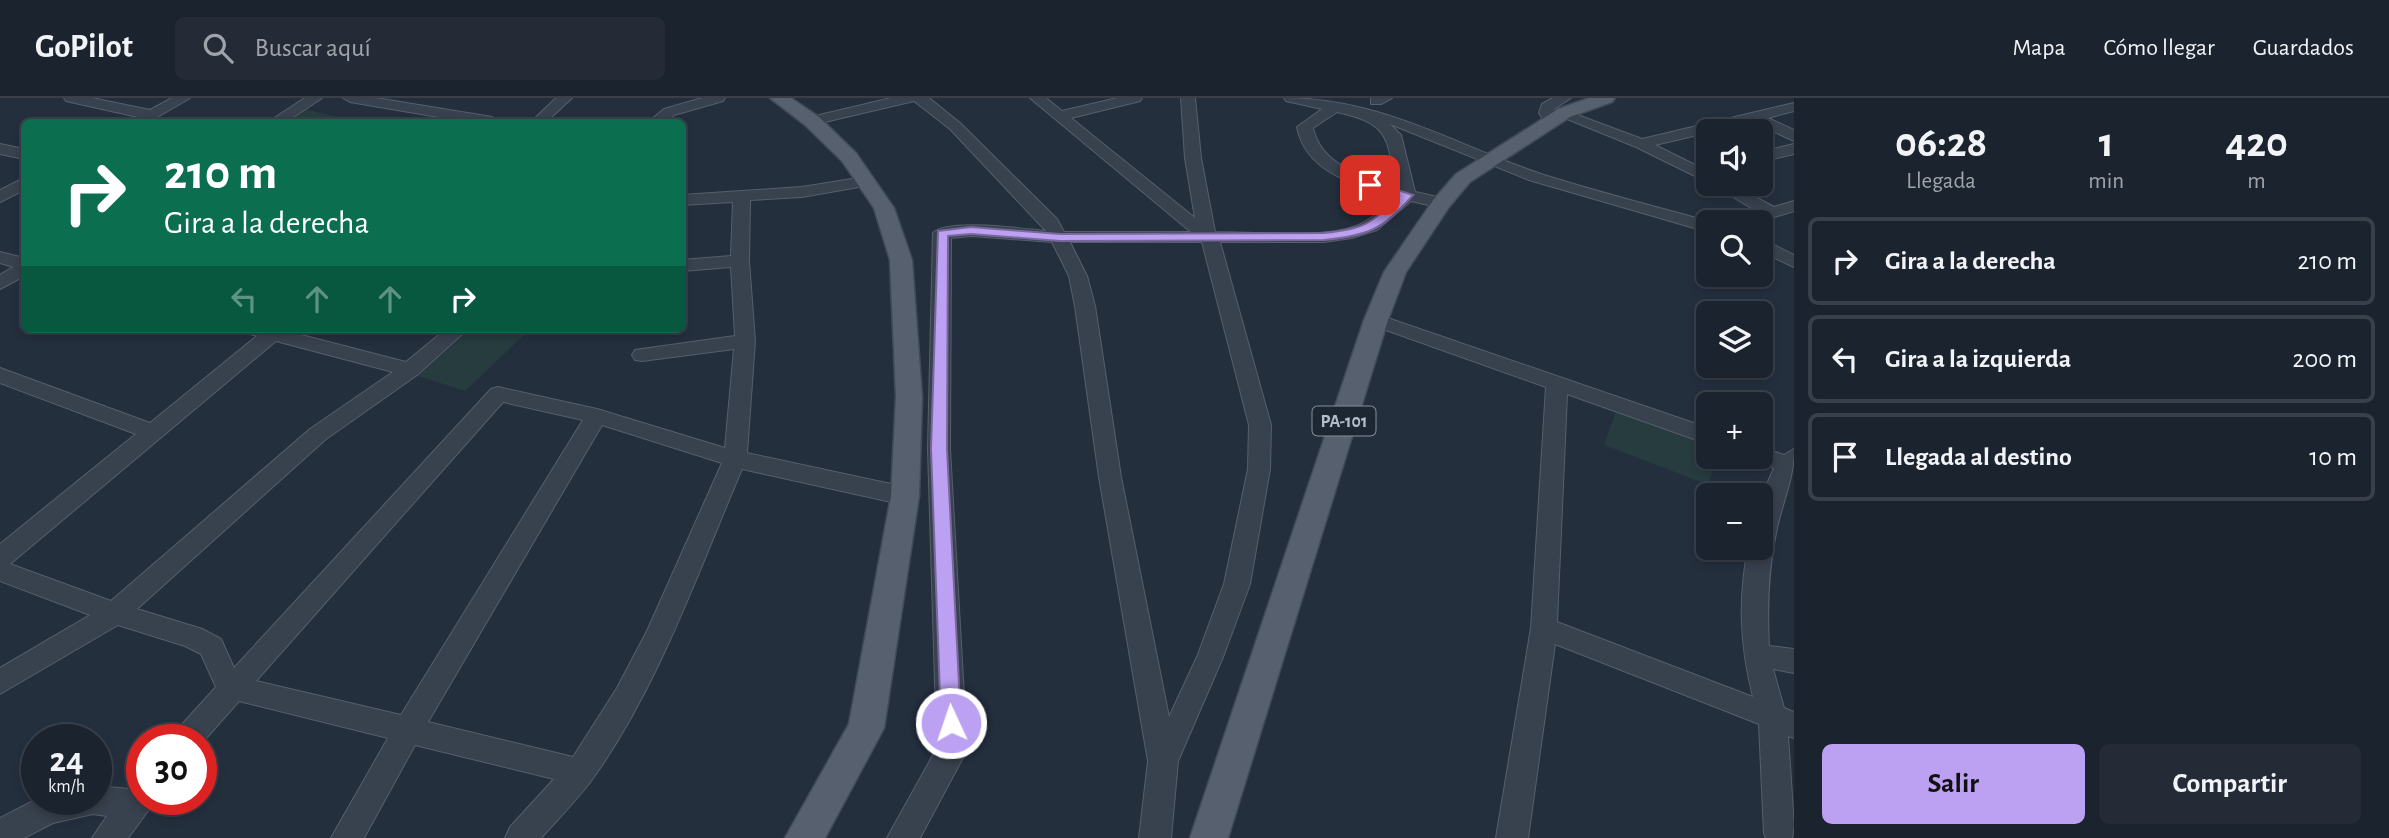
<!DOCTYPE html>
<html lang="es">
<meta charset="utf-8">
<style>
body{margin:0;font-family:"Alegreya Sans",sans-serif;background:#242b36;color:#f1f3f6;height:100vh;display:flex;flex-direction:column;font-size:26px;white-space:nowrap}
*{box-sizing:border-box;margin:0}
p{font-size:23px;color:#a0a4aa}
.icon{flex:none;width:38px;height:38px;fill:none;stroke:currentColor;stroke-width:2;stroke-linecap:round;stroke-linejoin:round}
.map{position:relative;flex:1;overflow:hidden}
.side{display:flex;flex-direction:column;background:#1b232e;width:595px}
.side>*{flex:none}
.top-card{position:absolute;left:21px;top:21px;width:665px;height:214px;border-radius:10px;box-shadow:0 4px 10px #0003,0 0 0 2px #39404a;background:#0b6e4f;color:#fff;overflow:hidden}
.controls{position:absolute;left:1696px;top:21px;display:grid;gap:14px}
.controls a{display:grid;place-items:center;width:77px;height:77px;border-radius:10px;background:#1b232e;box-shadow:0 4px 10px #0003,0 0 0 2px #39404a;font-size:35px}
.speed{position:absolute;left:21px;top:626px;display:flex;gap:14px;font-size:35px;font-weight:700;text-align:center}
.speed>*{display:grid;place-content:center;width:91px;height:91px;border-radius:50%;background:#1b232e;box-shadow:0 4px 10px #0003,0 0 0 2px #39404a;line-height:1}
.speed small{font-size:18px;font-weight:400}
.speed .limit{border:10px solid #d22;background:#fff;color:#111}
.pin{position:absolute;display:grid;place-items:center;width:60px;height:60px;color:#fff;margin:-30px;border-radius:14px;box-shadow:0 4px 10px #0006}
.me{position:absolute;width:77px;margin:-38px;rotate:357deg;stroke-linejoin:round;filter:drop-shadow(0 0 5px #0008)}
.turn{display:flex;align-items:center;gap:24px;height:147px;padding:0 28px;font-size:32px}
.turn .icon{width:91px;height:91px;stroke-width:2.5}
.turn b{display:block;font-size:49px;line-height:60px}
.lanes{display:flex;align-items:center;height:66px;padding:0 28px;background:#0003;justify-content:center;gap:35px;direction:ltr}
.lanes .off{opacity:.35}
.eta{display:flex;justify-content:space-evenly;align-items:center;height:119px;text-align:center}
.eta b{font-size:42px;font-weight:700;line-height:49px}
.button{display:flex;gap:14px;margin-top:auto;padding:14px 28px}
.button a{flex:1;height:80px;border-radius:10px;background:#bca0f2;color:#111;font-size:28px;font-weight:700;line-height:80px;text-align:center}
.button a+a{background:#242b36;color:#f1f3f6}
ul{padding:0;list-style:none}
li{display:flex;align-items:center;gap:21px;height:88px;margin:0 14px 10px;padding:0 14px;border:4px solid #39404a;border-radius:10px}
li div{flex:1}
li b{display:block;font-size:26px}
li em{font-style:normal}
header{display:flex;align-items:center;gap:42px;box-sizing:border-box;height:98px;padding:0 35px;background:#1b232e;border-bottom:2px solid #39404a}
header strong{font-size:33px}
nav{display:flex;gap:38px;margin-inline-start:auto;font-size:24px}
.search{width:490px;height:63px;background:#242b36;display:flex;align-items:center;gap:18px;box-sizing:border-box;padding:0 24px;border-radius:10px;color:#a0a4aa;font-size:26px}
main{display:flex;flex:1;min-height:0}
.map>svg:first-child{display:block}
.green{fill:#263c3f}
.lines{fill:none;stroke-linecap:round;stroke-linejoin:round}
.minor-casing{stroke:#565f6c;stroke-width:2}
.major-casing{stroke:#414a57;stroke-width:3}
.minor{fill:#38414e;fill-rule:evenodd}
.major{fill:#56606e;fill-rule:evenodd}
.route{fill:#bca0f2;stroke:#7a689d;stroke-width:2}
.labels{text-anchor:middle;stroke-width:6;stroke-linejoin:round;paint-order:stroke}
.shield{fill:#1d2633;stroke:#878f9c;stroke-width:2}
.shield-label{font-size:18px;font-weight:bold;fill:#b4bcc9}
</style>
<header>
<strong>GoPilot</strong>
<div class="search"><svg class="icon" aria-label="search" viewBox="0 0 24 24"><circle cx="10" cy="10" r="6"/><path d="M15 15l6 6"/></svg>Buscar aquí</div>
<nav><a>Mapa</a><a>Cómo llegar</a><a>Guardados</a></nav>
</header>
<main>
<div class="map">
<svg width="1794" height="740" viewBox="0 0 1794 740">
<rect width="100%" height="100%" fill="#242f3e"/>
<g class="green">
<polygon points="303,11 356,23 280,24"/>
<polygon points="471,231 516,231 527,234 465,293 418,278"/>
<polygon points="1616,313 1708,347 1708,359 1715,359 1709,387 1604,347"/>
</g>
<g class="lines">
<defs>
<g id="minor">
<polygon points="64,0 92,0 150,12 172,0 190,0 149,24 135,24 138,19 66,3"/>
<polygon points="305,0 322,0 286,24 268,24"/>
<polygon points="343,0 376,0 492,19 500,24 468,24 350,4"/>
<polygon points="556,0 572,0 546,24 531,24"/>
<polygon points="702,0 725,0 723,3 674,17 665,24 648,24 664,11"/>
<path d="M891,0H929L960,25L1057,121L1064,134H1191L1030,0H1046L1062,13L1117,0H1142L1140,3L1071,20L1195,120L1185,60L1181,0H1195L1201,60L1215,134C1254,134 1322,141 1356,128C1372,122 1384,110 1395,99C1356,87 1306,75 1297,29L1322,11L1286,3L1284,0C1380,0 1453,46 1541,76C1597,94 1654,108 1710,124H1708V134L1529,82L1390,26L1401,37L1415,94L1447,101L1449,105L1447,109L1441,110L1411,103L1377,132L1352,140L1324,144H1220L1271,327L1270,371L1250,486L1223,559L1178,663L1171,740H1139L1148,663L1099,379L1075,208L1069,178L1052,144L971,138L951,140L950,351L967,652L920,740H887L937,650L928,351L933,135C947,120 1024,131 1046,133L950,31L914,3L812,27L805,23L807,20ZM1337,14C1391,26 1386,39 1397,89C1364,79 1321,68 1313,30ZM1070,144H1202L1249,327L1248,371L1224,486L1197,559L1169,619L1121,379L1095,208L1087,178Z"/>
<polygon points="1371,0 1392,0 1381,6 1371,6"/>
<polygon points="1553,0 1571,0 1554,11 1558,23 1551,27 1546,26 1539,15 1542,6"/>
<polygon points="1794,5 1794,13 1768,20 1794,32 1794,43 1753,24 1655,47 1699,69 1708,66 1708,76 1697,79 1636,49 1555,16 1562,12 1567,13 1642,41"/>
<polygon points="0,46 24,51 24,61 0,56"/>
<polygon points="1794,46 1794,56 1760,64 1760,54"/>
<path d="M864,79L872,84L870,87L802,99L750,102L749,163L755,243L747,355L905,389L913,392L917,398L913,404L905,407L742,371C697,476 658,590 591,683C576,703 558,721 541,740H505L510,729L554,681L415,647L364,740H331L388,640L239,603L201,646V642H172L176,633L216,589L201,556L185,548L118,527L0,596V570L90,517L0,483V446L136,336L0,285V270L150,325L257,238L247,235L244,231H288L286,233L406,264L446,231H468L417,277L326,341L137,511L202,531L221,541L234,570L491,291L498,289L597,311L725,350L734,251L642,263L635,262L632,257L635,252L642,251L735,238L731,169L682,173V162L731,158L733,104L682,107V97L802,89ZM276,243L393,274L310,331L111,503L10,466ZM503,304L583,322L401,617L256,583ZM602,327L722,365L647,533L617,590L573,659L428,624Z"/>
<polygon points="24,80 24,92 0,104 0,92"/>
<polygon points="1711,86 1731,86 1774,109 1794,103 1794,113 1758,124 1733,124 1735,120 1758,114"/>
<polygon points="1760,140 1794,157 1794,169 1760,153"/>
<polygon points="0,154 24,160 24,178 0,191 0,177 13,169 0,165"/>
<path d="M1376,216L1708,330V346L1567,296L1557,524L1753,599C1740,547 1738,502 1748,450H1760V402L1774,370L1752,363L1750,359H1760V349L1784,357L1794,351C1794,382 1782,404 1776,435C1768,473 1767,509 1769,548L1794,551V575L1773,571L1784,610L1794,614V640L1788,638L1794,728L1792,740H1766L1764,735L1759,626L1555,546L1528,740H1496L1531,530L1546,289L1369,226L1366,222L1369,218Z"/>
<polygon points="142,685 142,702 156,702 128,740 92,740 107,718 93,716 53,725 24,740 0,740 0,720 37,701 96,702 96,688 130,691"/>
</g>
<g id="major">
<polygon points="770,0 791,0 819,19 856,55 894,110 912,162 922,299 919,398 884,630 825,740 785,740 849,626 891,398 896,299 890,162 874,110 842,63 805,27"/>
<polygon points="1589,0 1615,0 1612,4 1570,19 1470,84 1449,109 1406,174 1388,222 1228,740 1190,740 1364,222 1384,174 1434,101 1456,76 1558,11"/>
</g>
</defs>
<use href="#minor" class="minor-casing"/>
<use href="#major" class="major-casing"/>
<use href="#minor" class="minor"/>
<use href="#major" class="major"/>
</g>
<path class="route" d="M1370,83L1413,97C1384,131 1368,138 1324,142L1060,143L971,136L948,138L947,351L961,625L958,631L951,634L944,631L941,625L931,351L938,133L971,129L1060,136L1324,135C1365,131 1370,126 1399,98L1366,89V84Z"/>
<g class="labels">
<rect class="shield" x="1312.5" y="308.5" width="63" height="29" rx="5"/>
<g class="shield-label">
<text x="1344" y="329">PA-101</text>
</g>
</g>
</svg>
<div class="controls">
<a><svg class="icon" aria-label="sound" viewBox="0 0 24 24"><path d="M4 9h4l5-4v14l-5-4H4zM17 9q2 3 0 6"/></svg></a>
<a><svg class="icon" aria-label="search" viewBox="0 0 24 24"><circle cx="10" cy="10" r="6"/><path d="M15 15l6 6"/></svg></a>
<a><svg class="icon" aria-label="layers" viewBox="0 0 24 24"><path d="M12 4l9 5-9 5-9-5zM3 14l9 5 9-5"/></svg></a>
<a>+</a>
<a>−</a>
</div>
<div class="speed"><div>24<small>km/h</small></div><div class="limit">30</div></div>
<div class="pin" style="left:1370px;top:87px;background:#d93025"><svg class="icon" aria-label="arrive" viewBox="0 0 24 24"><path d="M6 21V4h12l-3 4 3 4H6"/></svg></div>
<svg class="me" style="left:951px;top:625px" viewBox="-20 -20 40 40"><circle r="17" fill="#bca0f2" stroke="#fff" stroke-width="3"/><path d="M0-11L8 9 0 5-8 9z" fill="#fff"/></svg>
<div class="top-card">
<div class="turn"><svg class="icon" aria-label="right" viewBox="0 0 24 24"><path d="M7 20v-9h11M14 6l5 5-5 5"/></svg><div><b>210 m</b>Gira a la derecha</div></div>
<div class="lanes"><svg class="icon off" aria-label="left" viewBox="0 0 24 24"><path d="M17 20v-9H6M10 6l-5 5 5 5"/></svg><svg class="icon off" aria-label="ahead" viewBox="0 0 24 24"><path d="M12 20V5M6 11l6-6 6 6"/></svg><svg class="icon off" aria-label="ahead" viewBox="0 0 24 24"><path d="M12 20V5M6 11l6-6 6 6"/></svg><svg class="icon" aria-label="right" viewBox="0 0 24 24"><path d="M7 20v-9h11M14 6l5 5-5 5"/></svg></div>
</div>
</div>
<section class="side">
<div class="eta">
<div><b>06:28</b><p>Llegada</p></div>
<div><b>1</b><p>min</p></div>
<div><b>420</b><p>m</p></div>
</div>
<ul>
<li><svg class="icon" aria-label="right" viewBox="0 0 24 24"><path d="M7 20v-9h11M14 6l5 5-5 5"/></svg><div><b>Gira a la derecha</b></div><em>210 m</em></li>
<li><svg class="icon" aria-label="left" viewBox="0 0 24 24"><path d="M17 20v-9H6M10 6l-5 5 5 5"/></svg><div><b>Gira a la izquierda</b></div><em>200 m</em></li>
<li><svg class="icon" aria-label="arrive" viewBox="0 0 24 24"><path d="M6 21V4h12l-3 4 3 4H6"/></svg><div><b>Llegada al destino</b></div><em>10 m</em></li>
</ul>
<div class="button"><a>Salir</a><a>Compartir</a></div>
</section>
</main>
